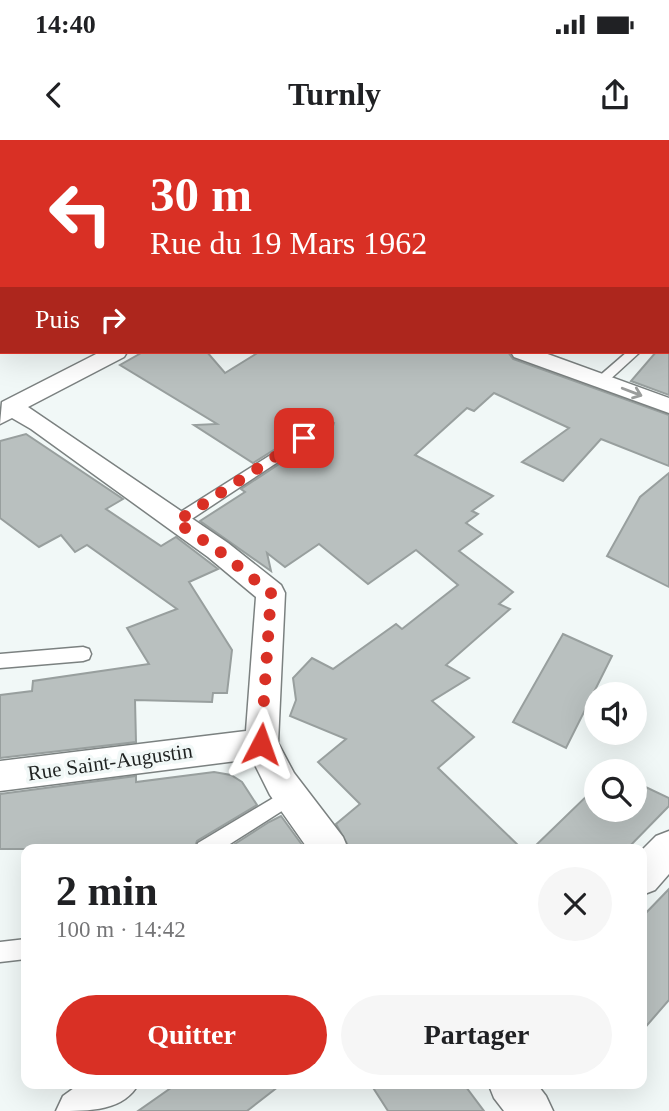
<!DOCTYPE html>
<html lang="fr">
<meta charset="utf-8">
<style>
body{margin:0;font-family:Georgia,serif;background:#f6f6f6;color:#202124;height:100vh;display:flex;flex-direction:column;font-size:26px;white-space:nowrap}
*{box-sizing:border-box;margin:0}
p{font-size:23px;color:#757577}
.icon{flex:none;width:38px;height:38px;fill:none;stroke:currentColor;stroke-width:2;stroke-linecap:round;stroke-linejoin:round}
.map{position:relative;flex:1;overflow:hidden}
.panel{position:absolute;left:21px;top:704px;width:626px;height:245px;display:flex;flex-direction:column;background:#fff;border-radius:14px;box-shadow:0 7px 28px #0002}
.panel>*{flex:none}
.guide{position:absolute;left:0px;top:0px;width:670px;height:214px;box-shadow:0 7px 28px #0002;background:#d93025;color:#fff;overflow:hidden}
.buttons{position:absolute;left:584px;top:542px;display:grid;gap:14px}
.buttons a{display:grid;place-items:center;width:63px;height:63px;border-radius:50%;background:#fff;box-shadow:0 7px 28px #0002;font-size:35px}
.pin{position:absolute;display:grid;place-items:center;width:60px;height:60px;color:#fff;margin:-30px;border-radius:14px;box-shadow:0 4px 10px #0006}
.me{position:absolute;width:77px;margin:-38px;rotate:4deg;stroke-linejoin:round;filter:drop-shadow(0 0 5px #0008)}
.turn{display:flex;align-items:center;gap:24px;height:147px;padding:0 35px;font-size:32px}
.turn .icon{width:91px;height:91px;stroke-width:2.5}
.turn b{display:block;font-size:49px;line-height:60px}
.then{display:flex;align-items:center;height:66px;padding:0 35px;background:#0003;gap:14px;font-size:26px}
.round{display:grid;place-items:center;flex:none;width:74px;height:74px;border-radius:37px;background:#f6f6f6}
.overview{display:flex;align-items:center;justify-content:space-between;height:119px;padding:0 35px}
h1{font-size:42px;font-weight:800;line-height:52px}
.cta{display:flex;gap:14px;margin-top:auto;padding:14px 35px}
.cta a{flex:1;height:80px;border-radius:42px;background:#d93025;color:#fff;font-size:28px;font-weight:800;line-height:80px;text-align:center}
.cta a+a{background:#f6f6f6;color:#202124}
.status{display:flex;justify-content:space-between;align-items:center;height:49px;padding:0 35px;background:#fff;direction:ltr}
.status svg{height:19px;fill:currentColor}
header{display:flex;justify-content:space-between;align-items:center;height:91px;padding:0 35px;background:#fff;font-size:32px;font-weight:800}
.map>svg:first-child{display:block}
.building{fill:#b9c0bf;stroke:#989f9e;stroke-width:2}
.lines{fill:none;stroke-linecap:round;stroke-linejoin:round}
.service-casing{stroke:#7b8180;stroke-width:3}
.minor-casing{stroke:#7b8180;stroke-width:3}
.service{fill:#fff;fill-rule:evenodd}
.minor{fill:#fff;fill-rule:evenodd}
.oneway{stroke:#9a9c9b}
.route{stroke:#d93025;stroke-width:12;stroke-dasharray:0 21.6}
.labels{text-anchor:middle;stroke-width:7;stroke-linejoin:round;paint-order:stroke}
.street-label{font-size:21px;fill:#1f2221;stroke:#f1f8f7}
</style>
<div class="status"><b>14:40</b><svg viewBox="0 0 49 12"><path d="M0 12V9h3v3zM5 12V6h3v6zM10 12V3h3v9zM15 12V0h3v12zM26 1h20v11H26zM47 4h2v5h-2z"/></svg></div>
<header><svg class="icon" aria-label="back" viewBox="0 0 24 24"><path d="M15 5l-7 7 7 7"/></svg>Turnly<svg class="icon" aria-label="share" viewBox="0 0 24 24"><path d="M12 15V3M7 8l5-5 5 5M5 13v7h14v-7"/></svg></header>
<div class="map">
<svg width="669" height="971" viewBox="0 0 669 971">
<rect width="100%" height="100%" fill="#f1f8f7"/>
<g class="building">
<polygon points="669,202 669,255 631,241 656,212 668,212"/>
<polygon points="143,212 207,212 225,233 259,212 508,212 513,219 669,275 669,326 601,299 563,341 522,322 569,288 494,253 474,271 467,268 415,315 493,356 472,371 478,374 466,383 482,394 459,411 513,452 499,464 510,469 446,525 469,538 432,561 474,597 438,628 522,709 350,709 336,684 360,664 318,622 346,599 290,576 296,560 293,538 312,518 333,529 396,484 402,489 458,445 416,410 368,444 319,404 285,427 267,413 271,431 200,381 245,352 241,349 332,289 334,283 325,278 253,323 194,285 217,284 120,225"/>
<polygon points="26,294 123,359 106,369 161,406 176,397 218,429 189,442 232,510 227,553 213,553 212,562 135,560 136,602 0,618 0,555 32,551 33,541 149,524 127,488 177,469 87,405 75,412 61,395 39,407 0,378 0,301"/>
<polygon points="669,333 669,447 607,416 640,357"/>
<polygon points="563,494 612,516 566,608 513,582"/>
<polygon points="214,632 231,635 242,642 257,665 197,701 194,709 0,709 0,654 136,636 136,642"/>
<polygon points="635,642 669,658 669,666 627,709 532,709 597,646 597,670 635,670"/>
<polygon points="281,676 305,709 227,709 269,682"/>
<polygon points="669,749 669,860 642,891 642,777"/>
<polygon points="178,943 283,943 247,971 138,971"/>
<polygon points="370,943 463,943 484,971 388,971"/>
</g>
<g class="lines">
<defs>
<g id="service">
<polygon points="0,193 2,193 0,202"/>
<rect x="668" y="193" width="1" height="6"/>
<polygon points="627,212 640,212 605,244 597,244 597,238"/>
<polygon points="326,280 332,284 331,287 181,386 171,386 169,382 171,378"/>
<polygon points="83,507 89,509 91,514 89,519 83,521 0,528 0,514"/>
<polygon points="290,648 296,650 299,656 296,662 222,709 196,709 198,703"/>
<polygon points="26,799 26,819 0,822 0,802"/>
</g>
<g id="minor">
<polygon points="146,0 163,0 145,2"/>
<polygon points="297,0 313,0 314,2 298,2"/>
<rect x="0" y="34" width="2" height="11"/>
<polygon points="100,212 127,212 124,217 28,267 228,403 281,445 285,453 278,603 294,633 343,697 348,709 308,709 270,655 252,619 0,651 0,621 246,591 256,457 208,417 31,289 12,278 0,284 2,262"/>
<polygon points="511,212 542,212 669,258 669,273 514,217"/>
<polygon points="669,691 669,734 655,750 642,755 642,710 656,696"/>
<path d="M81,943H139C124,971 91,971 56,971L63,956Z"/>
<polygon points="488,943 536,943 546,956 553,971 504,971 494,958"/>
</g>
</defs>
<use href="#service" class="service-casing"/>
<use href="#minor" class="minor-casing"/>
<use href="#service" class="service"/>
<use href="#minor" class="minor"/>
</g>
<defs><path id="oneway-shaft" d="M-6 0H5M1.5-3L5.5 0L1.5 3" fill="none" stroke-width="1.6" stroke-linecap="round" stroke-linejoin="round" transform="scale(1.75)"/></defs>
<use class="oneway" href="#oneway-shaft" transform="translate(632 252) rotate(21)"/>
<g class="lines">
<polyline class="route" points="261,604 271,453 218,410 176,382 304,298"/>
</g>
<g class="labels">
<g class="street-label">
<text transform="translate(110 622) rotate(-8)" y="7">Rue Saint-Augustin</text>
</g>
</g>
</svg>
<div class="buttons">
<a><svg class="icon" aria-label="sound" viewBox="0 0 24 24"><path d="M4 9h4l5-4v14l-5-4H4zM17 9q2 3 0 6"/></svg></a>
<a><svg class="icon" aria-label="search" viewBox="0 0 24 24"><circle cx="10" cy="10" r="6"/><path d="M15 15l6 6"/></svg></a>
</div>
<div class="pin" style="left:304px;top:298px;background:#d93025"><svg class="icon" aria-label="arrive" viewBox="0 0 24 24"><path d="M6 21V4h12l-3 4 3 4H6"/></svg></div>
<svg class="me" style="left:261px;top:604px" viewBox="-20 -20 40 40"><path d="M0-17L14 15 0 8-14 15z" fill="#d93025" stroke="#fff" stroke-width="4"/></svg>
<div class="guide">
<div class="turn"><svg class="icon" aria-label="left" viewBox="0 0 24 24"><path d="M17 20v-9H6M10 6l-5 5 5 5"/></svg><div><b>30 m</b>Rue du 19 Mars 1962</div></div>
<div class="then">Puis<svg class="icon" aria-label="right" viewBox="0 0 24 24"><path d="M7 20v-9h11M14 6l5 5-5 5"/></svg></div>
</div>
<section class="panel">
<div class="overview"><div><h1>2 min</h1><p>100 m · 14:42</p></div><a class="round"><svg class="icon" aria-label="close" viewBox="0 0 24 24"><path d="M6 6l12 12M18 6L6 18"/></svg></a></div>
<div class="cta"><a>Quitter</a><a>Partager</a></div>
</section>
</div>
